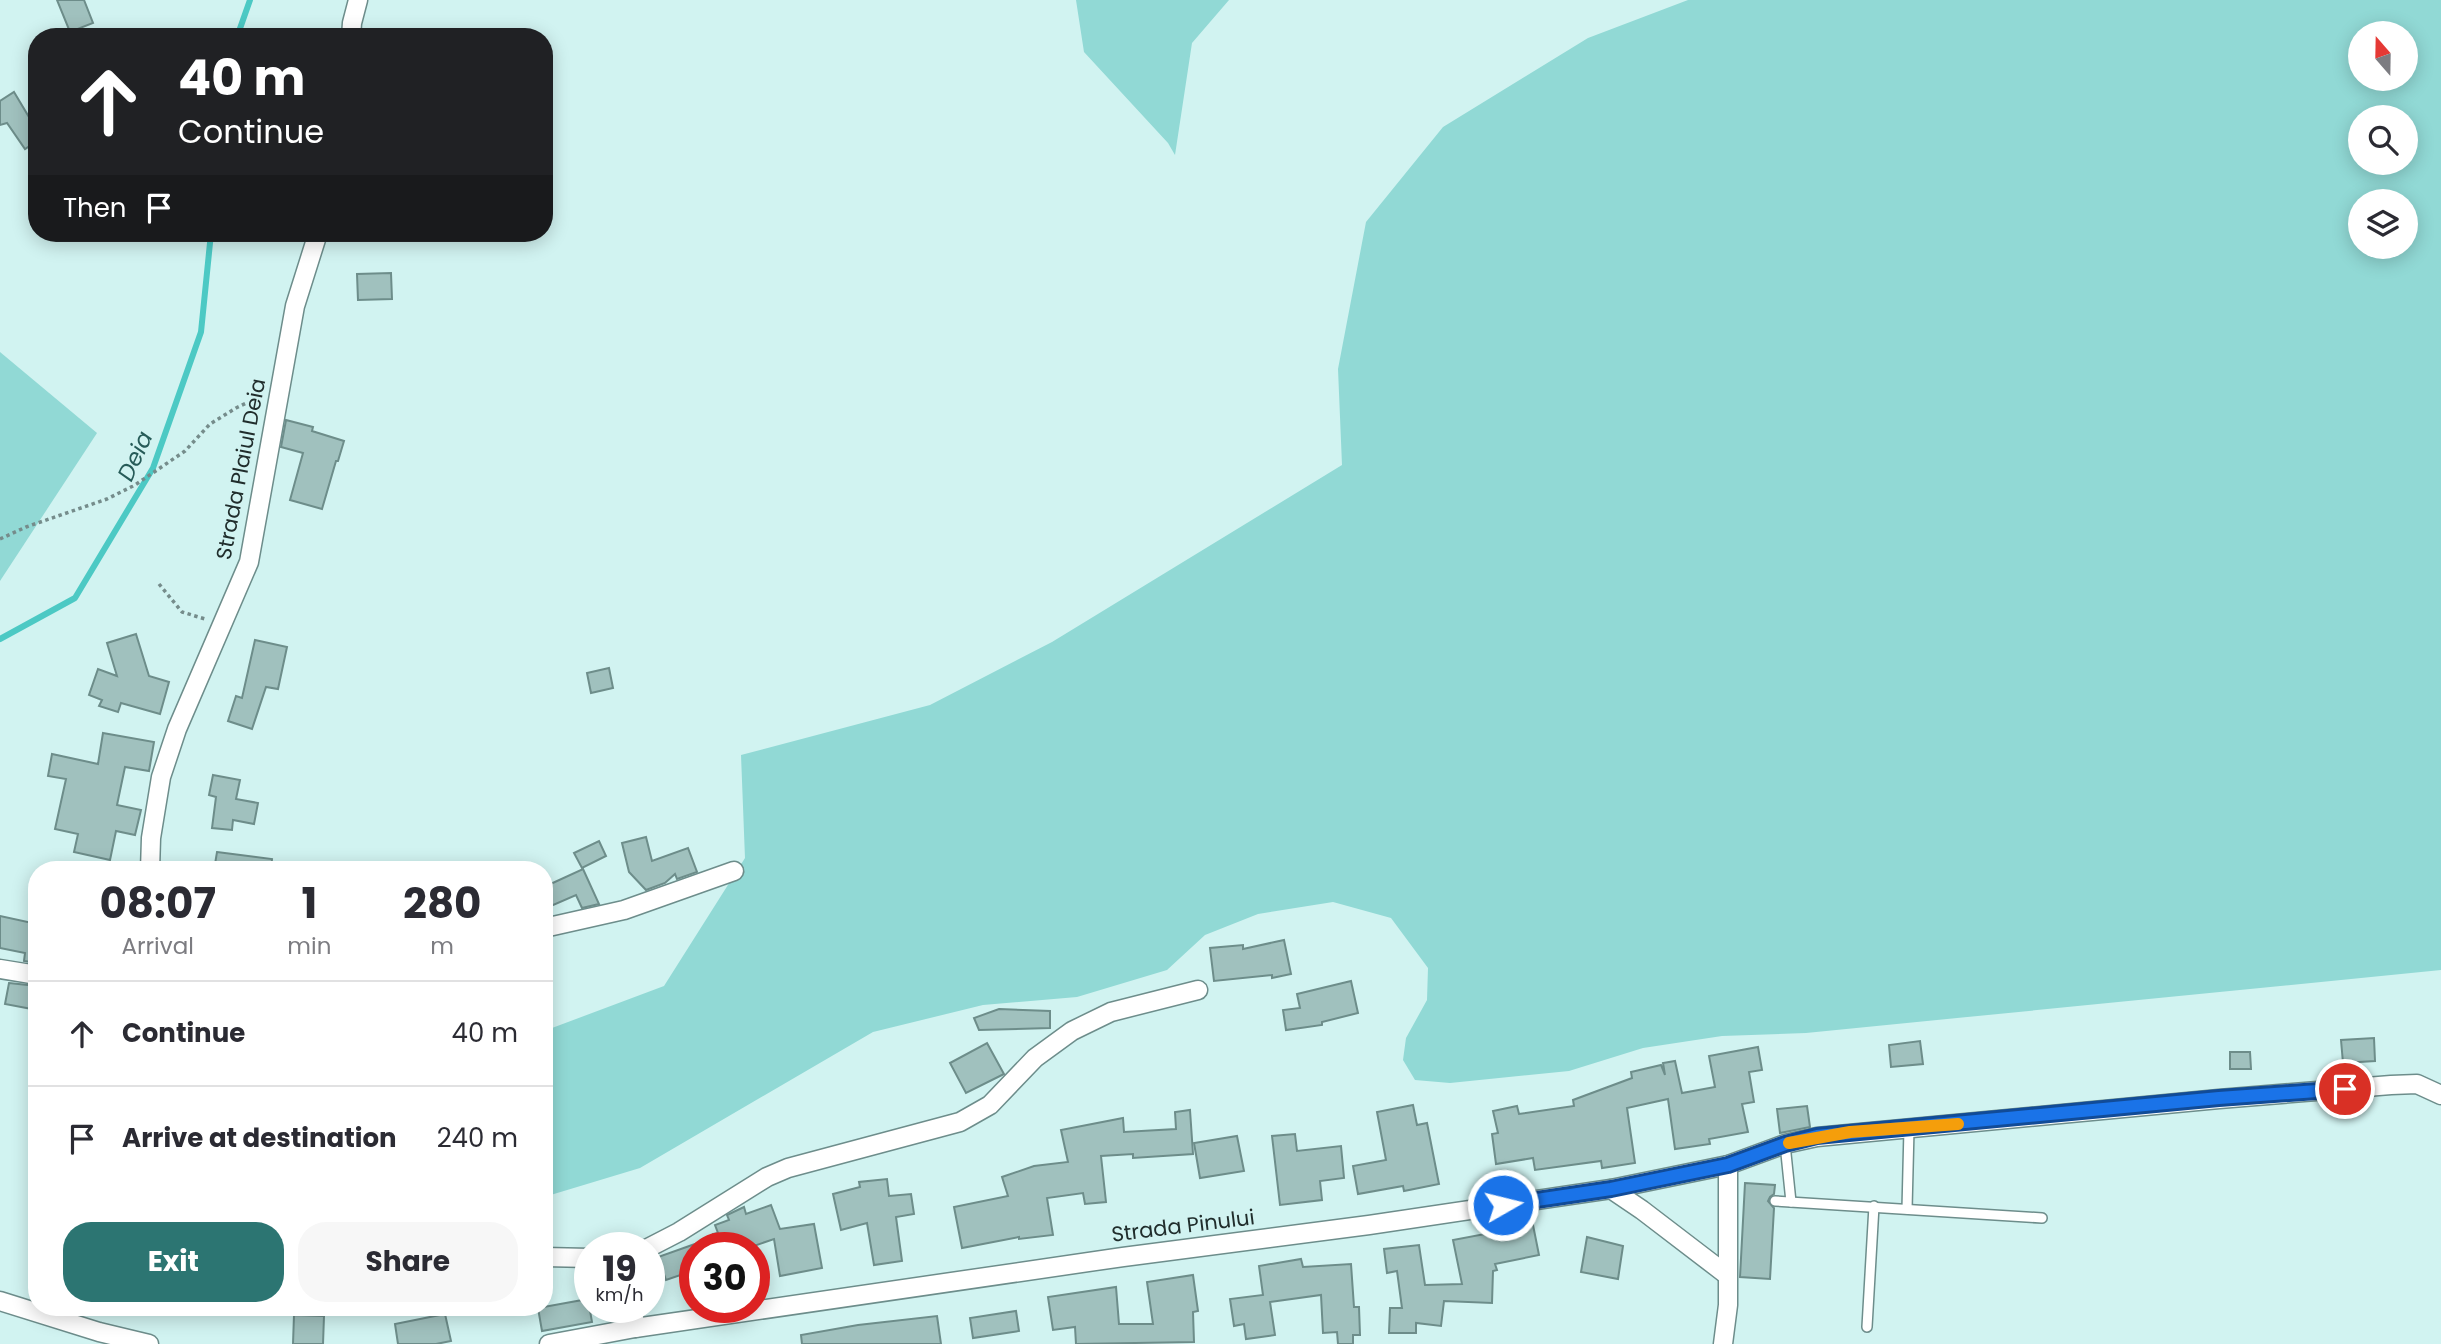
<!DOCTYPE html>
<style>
body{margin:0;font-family:Poppins,sans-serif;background:#f7f7f7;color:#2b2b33;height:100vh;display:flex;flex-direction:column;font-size:26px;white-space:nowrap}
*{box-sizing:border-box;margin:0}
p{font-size:23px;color:#7c7c81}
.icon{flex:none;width:38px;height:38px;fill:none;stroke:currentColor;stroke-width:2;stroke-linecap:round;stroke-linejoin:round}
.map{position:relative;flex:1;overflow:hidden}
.drawer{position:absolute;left:28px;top:861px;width:525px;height:455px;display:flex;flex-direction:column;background:#fff;border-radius:28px;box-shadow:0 4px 18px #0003}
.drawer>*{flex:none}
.guide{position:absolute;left:28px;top:28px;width:525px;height:214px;border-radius:28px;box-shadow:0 4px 18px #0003;background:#202124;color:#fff;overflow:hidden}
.needle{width:46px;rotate:340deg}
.controls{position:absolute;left:2348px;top:21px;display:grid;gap:14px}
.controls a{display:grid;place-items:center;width:70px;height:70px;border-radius:50%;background:#fff;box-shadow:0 4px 18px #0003;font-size:35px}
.speed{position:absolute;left:574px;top:1232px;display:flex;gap:14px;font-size:35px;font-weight:700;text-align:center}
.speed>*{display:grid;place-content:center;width:91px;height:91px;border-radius:50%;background:#fff;box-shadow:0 4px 18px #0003;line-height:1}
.speed small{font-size:18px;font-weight:400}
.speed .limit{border:10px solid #d22;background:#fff;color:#111}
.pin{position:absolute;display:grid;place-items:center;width:60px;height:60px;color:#fff;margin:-30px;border:4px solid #fff;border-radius:50%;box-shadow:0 2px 7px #0007}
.me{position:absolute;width:77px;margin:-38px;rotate:82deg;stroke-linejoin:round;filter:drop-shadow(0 0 5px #0008)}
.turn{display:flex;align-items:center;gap:24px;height:147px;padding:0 35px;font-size:32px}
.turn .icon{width:91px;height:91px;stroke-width:2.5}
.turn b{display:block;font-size:49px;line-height:60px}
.then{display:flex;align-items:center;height:66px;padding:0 35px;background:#0003;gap:14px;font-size:26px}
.eta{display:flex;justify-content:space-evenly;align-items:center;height:119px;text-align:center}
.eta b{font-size:42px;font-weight:700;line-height:49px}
.button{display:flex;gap:14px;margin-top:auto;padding:14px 35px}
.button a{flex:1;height:80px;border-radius:28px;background:#2c7572;color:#fff;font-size:28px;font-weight:700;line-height:80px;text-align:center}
.button a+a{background:#f7f7f7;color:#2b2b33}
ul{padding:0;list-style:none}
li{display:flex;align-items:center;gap:21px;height:105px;padding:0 35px;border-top:2px solid #e1e1e2}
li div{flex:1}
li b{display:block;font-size:26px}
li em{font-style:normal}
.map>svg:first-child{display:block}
.green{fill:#91d9d5;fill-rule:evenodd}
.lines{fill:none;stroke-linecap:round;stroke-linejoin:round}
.stream{stroke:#4cc9c4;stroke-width:6}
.building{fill:#a0c1be;stroke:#6d8d8a;stroke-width:2}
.service-casing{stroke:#6d8d8b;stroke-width:12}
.minor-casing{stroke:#6d8d8b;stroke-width:21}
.path{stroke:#758c8b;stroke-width:3.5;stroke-dasharray:3.5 3.5;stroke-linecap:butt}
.service{stroke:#fff;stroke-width:9}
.minor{stroke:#fff;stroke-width:18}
.route-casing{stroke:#114b97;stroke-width:18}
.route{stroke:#1a73e8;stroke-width:12}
.slow{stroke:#f59e0b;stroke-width:12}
.labels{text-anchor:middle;stroke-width:5;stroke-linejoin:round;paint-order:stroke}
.street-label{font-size:21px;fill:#202d2c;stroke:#d1f3f1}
.water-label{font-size:23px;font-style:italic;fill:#265b58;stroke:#d1f3f1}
</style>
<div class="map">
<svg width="2441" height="1344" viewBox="0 0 2441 1344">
<rect width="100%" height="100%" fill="#d1f3f1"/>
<g class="green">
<polygon points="1076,0 1229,0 1192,43 1175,155 1168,143 1084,52"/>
<path d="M1688,0H2441V970L1806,1033L1722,1036L1643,1048L1569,1071L1450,1083L1415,1080L1403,1060L1406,1038L1427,1000L1428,968L1391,918L1333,902L1258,914L1205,935L1167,970L1077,997L983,1005L873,1032L640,1168L544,1197V1031L664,986L745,858L741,755L930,705L1052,642L1342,465L1338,369L1366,222L1443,127L1588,38ZM2361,33H2406V79H2361ZM2361,117H2406V163H2361ZM2361,201H2406V247H2361Z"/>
<polygon points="0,352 97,433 0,581"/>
</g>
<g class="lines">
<g class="stream">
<polyline points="237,37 250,0"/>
<polyline points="0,639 75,598 153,468 201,332 211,233"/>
</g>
</g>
<g class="building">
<polygon points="57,0 84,0 93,23 70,32"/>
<polygon points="14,92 29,117 37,112 37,141 25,149 7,123 0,125 0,101"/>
<polygon points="391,273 392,299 358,300 357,274"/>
<polygon points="286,420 313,427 312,431 344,441 338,461 336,461 322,509 290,500 303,453 281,447"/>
<polygon points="136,634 149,676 169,682 160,714 121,703 118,712 99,706 102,700 89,695 98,669 117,676 107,643"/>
<polygon points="255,640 287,647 278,689 266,687 252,729 228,721 236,696 242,698"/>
<polygon points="609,668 613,688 591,693 587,673"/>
<polygon points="103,733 154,742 149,771 125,767 117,805 141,810 135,835 116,831 110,860 74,852 78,834 55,829 66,779 48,776 52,754 98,764"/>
<polygon points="213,775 240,780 236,799 258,803 254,824 233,820 232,830 212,828 216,797 209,795"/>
<polygon points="646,837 652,861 688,848 697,872 677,879 675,874 665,883 646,890 629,872 622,843"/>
<polygon points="599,841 606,856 582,868 574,853"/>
<polygon points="217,852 272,859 271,870 214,870"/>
<polygon points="583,869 599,904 582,908 576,895 544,909 544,887"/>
<polygon points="0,916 37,924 37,963 24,961 25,953 0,948"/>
<polygon points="1284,940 1291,974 1272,978 1272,975 1214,981 1210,948 1243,945 1243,949"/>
<polygon points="1351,981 1358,1013 1322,1022 1322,1025 1286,1030 1283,1010 1300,1008 1297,994"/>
<polygon points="9,983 37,986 37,1010 5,1004"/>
<polygon points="999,1009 1050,1011 1050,1028 979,1030 974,1018"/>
<polygon points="2374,1038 2375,1061 2343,1063 2341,1040"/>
<polygon points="1920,1041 1923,1064 1891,1067 1889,1045"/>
<polygon points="987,1043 1004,1074 966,1093 950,1063"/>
<polygon points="1758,1047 1762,1070 1749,1072 1754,1102 1742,1104 1748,1132 1709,1139 1710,1144 1675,1149 1668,1099 1627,1108 1635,1163 1602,1168 1601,1161 1535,1170 1533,1158 1496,1164 1492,1134 1498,1133 1493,1111 1517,1106 1519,1114 1574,1106 1573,1100 1632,1078 1631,1072 1661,1065 1665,1075 1663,1063 1675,1061 1682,1093 1715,1087 1709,1056"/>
<polygon points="2230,1052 2250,1052 2251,1069 2230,1069"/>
<polygon points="1413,1105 1417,1125 1427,1123 1439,1184 1404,1191 1403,1186 1358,1194 1353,1166 1386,1160 1377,1112"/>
<polygon points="1807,1106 1810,1127 1780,1133 1777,1109"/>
<polygon points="1190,1110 1193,1154 1133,1158 1133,1154 1101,1156 1106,1202 1085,1204 1083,1193 1047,1198 1053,1235 1019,1239 1019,1237 962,1248 954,1207 1008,1196 1002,1177 1034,1166 1068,1162 1061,1130 1123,1118 1124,1132 1176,1129 1175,1112"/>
<polygon points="1295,1134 1297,1151 1341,1146 1344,1178 1320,1181 1322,1200 1280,1205 1272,1136"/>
<polygon points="1237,1136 1244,1171 1200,1178 1194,1143"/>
<polygon points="887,1179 889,1196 911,1194 914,1214 896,1217 902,1261 874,1265 867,1223 841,1230 833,1194 860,1187 859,1182"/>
<polygon points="1745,1183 1775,1185 1774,1194 1770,1197 1768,1201 1774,1208 1770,1279 1740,1277"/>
<polygon points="771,1205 780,1229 814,1224 822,1268 780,1276 774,1239 748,1248 717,1248 713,1234 718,1233 715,1225 729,1220 727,1215 744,1207 746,1214"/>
<polygon points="1533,1225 1539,1255 1495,1264 1497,1270 1493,1271 1492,1303 1444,1301 1441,1326 1416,1323 1416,1333 1389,1333 1390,1308 1402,1308 1397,1271 1387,1273 1384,1249 1419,1245 1425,1285 1462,1284 1453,1240"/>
<polygon points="1587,1237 1623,1246 1618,1279 1581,1272"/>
<polygon points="695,1244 695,1270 666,1280 658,1257"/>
<polygon points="1301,1259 1303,1267 1351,1264 1354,1307 1359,1307 1360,1335 1353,1335 1353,1344 1338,1344 1337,1332 1323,1333 1321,1295 1270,1302 1275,1335 1246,1339 1244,1324 1234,1326 1230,1299 1263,1295 1259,1266"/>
<polygon points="1193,1275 1198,1311 1193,1312 1194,1342 1076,1344 1075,1327 1053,1330 1048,1297 1116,1287 1119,1324 1153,1324 1147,1282"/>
<polygon points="588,1299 592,1322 542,1331 538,1308"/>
<polygon points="1016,1311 1019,1331 973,1338 970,1318"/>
<polygon points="445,1314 451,1341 436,1344 398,1344 395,1324"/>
<polygon points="294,1315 324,1316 323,1344 293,1344"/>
<polygon points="937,1316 941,1344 802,1344 801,1335 858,1325"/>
</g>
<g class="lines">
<defs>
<g id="service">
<polyline points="1785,1144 1791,1202"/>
<polyline points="1775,1201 2042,1218"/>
<polyline points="1907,1209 1909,1129"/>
<polyline points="1867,1327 1874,1206"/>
</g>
<g id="minor">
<polyline points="351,37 352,23 358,0"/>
<polyline points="150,870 151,838 161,777 177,729 249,562 295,306 318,233"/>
<polyline points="544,928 624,910 734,871"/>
<polyline points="0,969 37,975"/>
<polyline points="1611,1189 1642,1210 1727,1275"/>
<polyline points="648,1248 679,1232 767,1177 788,1168 960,1122 990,1105 1035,1058 1072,1031 1111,1012 1198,990"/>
<polyline points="544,1257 590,1258"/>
<polyline points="0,1301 99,1332 149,1344"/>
<polyline points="633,1307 635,1328"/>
<polyline points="549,1344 635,1328 1123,1257 1369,1225 1611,1189 1728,1165 1785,1144 1817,1137 2219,1099 2391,1085 2417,1084 2441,1095"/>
<polyline points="1723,1344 1728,1305 1728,1165"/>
</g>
</defs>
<use href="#service" class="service-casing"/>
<use href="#minor" class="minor-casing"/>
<g class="path">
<polyline points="0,539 26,527 107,499 135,485 185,451 210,424 236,408 259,397"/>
<polyline points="159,584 182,612 205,619"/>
</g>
<use href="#service" class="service"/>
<use href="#minor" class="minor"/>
</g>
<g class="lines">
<defs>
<polyline id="route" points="1503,1205 1611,1189 1728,1165 1785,1144 1817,1136 2219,1098 2345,1089"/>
</defs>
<use href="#route" class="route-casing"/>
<use href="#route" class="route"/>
<polyline class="slow" points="1789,1143 1850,1132 1958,1124"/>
</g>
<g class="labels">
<g class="street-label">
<text transform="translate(241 469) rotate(-79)" y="7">Strada Plaiul Deia</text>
<text transform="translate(1183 1226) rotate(-7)" y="7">Strada Pinului</text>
</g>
<g class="water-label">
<text transform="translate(135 456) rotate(-65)" y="8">Deia</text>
</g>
</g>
</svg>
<div class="controls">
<a><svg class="needle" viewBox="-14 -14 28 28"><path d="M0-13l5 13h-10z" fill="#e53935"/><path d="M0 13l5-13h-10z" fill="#7c7c81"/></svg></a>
<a><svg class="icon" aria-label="search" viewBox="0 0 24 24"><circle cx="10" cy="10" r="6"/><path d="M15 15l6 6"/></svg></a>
<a><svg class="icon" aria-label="layers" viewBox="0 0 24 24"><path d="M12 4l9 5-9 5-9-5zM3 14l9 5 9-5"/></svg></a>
</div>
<div class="speed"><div>19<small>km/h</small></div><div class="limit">30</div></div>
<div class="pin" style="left:2345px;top:1089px;background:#d93025"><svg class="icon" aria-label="arrive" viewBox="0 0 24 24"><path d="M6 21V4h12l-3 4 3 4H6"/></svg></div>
<svg class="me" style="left:1503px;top:1205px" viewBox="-20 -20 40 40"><circle r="17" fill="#1a73e8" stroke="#fff" stroke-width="3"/><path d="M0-11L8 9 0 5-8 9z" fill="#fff"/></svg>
<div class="guide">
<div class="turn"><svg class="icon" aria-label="ahead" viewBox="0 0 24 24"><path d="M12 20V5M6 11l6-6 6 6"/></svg><div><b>40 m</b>Continue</div></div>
<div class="then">Then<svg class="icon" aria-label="arrive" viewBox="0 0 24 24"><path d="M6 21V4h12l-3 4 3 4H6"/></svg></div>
</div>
<section class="drawer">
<div class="eta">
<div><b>08:07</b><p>Arrival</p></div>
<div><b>1</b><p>min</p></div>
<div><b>280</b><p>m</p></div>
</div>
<ul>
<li><svg class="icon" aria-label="ahead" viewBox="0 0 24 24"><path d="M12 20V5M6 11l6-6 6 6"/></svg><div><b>Continue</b></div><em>40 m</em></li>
<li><svg class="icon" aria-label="arrive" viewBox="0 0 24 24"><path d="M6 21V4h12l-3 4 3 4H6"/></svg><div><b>Arrive at destination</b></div><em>240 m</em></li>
</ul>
<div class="button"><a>Exit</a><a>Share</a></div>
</section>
</div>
